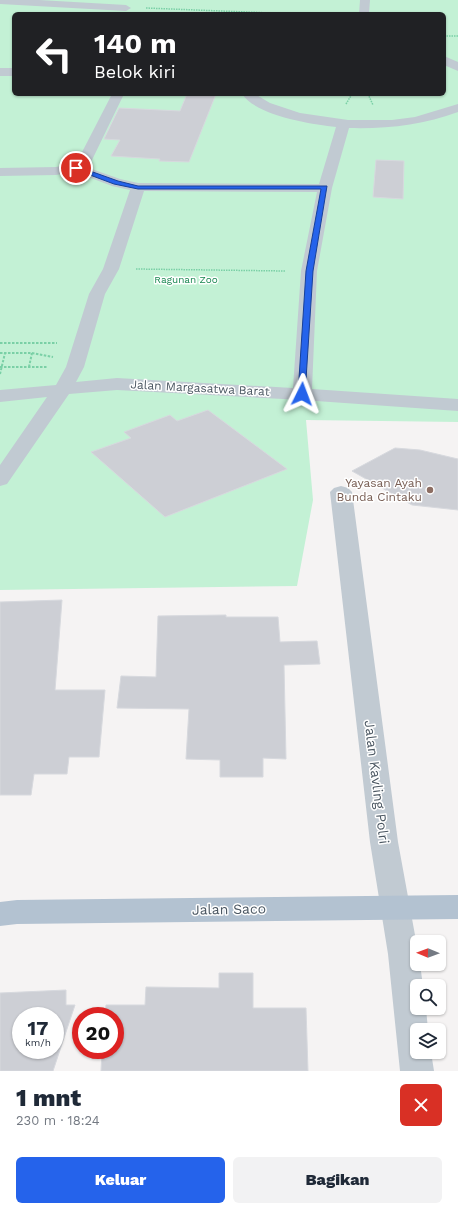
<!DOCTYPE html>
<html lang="id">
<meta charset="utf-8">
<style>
body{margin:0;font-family:"Work Sans",sans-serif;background:#f2f2f3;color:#1f2937;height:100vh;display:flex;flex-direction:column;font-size:15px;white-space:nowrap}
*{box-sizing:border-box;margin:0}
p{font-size:13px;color:#747a83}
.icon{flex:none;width:22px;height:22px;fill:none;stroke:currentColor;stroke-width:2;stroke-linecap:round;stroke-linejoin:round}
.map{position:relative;height:1071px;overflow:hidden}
.side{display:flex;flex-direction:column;background:#fff;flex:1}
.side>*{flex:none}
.hud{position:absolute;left:12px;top:12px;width:434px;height:84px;border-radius:6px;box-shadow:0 1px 3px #0004;background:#202124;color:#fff;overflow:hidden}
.needle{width:26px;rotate:271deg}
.buttons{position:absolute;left:410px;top:935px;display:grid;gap:8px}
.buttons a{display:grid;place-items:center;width:36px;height:36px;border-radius:6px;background:#fff;box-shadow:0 1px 3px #0004;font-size:20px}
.speed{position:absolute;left:12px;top:1007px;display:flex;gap:8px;font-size:20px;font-weight:700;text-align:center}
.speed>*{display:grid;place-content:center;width:52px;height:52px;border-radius:50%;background:#fff;box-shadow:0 1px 3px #0004;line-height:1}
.speed small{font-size:10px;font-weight:400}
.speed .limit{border:6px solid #d22;background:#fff;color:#111}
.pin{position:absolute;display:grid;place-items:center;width:34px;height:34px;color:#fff;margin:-17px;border:2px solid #fff;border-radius:50%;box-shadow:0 1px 4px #0007}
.me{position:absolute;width:44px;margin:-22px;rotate:3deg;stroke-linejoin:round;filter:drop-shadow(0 0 3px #0008)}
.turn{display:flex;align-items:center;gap:14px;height:84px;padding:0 16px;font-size:18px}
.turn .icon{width:52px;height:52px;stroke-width:2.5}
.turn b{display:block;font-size:28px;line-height:34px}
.round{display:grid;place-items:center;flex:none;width:42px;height:42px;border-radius:6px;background:#f2f2f3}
.overview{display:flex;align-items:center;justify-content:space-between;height:68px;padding:0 16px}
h1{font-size:24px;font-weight:800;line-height:30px}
.primary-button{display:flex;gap:8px;margin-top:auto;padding:8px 16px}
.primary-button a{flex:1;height:46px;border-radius:6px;background:#2563eb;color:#fff;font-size:16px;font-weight:800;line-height:46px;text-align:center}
.primary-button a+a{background:#f2f2f3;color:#1f2937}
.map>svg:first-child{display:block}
.green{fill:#c3f1d5;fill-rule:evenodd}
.building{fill:#cdcfd5;stroke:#d7d9de;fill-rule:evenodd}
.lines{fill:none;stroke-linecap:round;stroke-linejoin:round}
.path-far1{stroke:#7ad0a6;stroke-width:1.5;stroke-dasharray:1.5 1;stroke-linecap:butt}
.path{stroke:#7ad0a6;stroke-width:2;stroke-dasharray:2.5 1.5;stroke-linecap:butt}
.minor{fill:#c1cad2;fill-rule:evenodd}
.major{fill:#b3c2d1;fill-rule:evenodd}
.route{fill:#2563eb;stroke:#184099}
.education-dot{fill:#8d6e63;stroke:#fff;stroke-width:1.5}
.labels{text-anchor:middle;stroke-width:3;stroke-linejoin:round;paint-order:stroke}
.far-park-label{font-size:10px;fill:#17864f;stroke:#fff}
.street-label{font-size:12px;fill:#4a5661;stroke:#fff}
.education-label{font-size:12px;fill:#785e54;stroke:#fff;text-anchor:end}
.near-street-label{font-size:14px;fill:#4a5661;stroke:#fff}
</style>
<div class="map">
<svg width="458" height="1071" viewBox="0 0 458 1071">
<rect width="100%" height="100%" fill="#f5f3f3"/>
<path class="green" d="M0,0H458V422L306,420L313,500L297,586L0,590ZM14,14H444V94H14Z"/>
<g class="building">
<polygon points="187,94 216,94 189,162 159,161 160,159 111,156 120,140 104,139 119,108 180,111"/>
<polygon points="376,160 404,161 403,199 373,197"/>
<polygon points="208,410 287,469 165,517 91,452 131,438 124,432 170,415 177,421"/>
<polygon points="395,448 420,450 458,459 458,510 412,505 352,471"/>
<polygon points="62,600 55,690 105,690 99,757 69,757 67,774 34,774 31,795 0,795 0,602"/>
<polygon points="226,615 226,617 278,617 280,642 317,641 320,664 284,665 286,759 263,758 263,777 220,777 220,760 186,759 189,709 117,708 121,676 156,677 158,616"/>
<polygon points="219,973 253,973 253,1008 306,1008 308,1071 101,1071 102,1050 115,1050 115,1016 105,1016 106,1005 145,1005 146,987 219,988"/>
<path d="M66,990V1005H75L53,1071H0V993ZM21,1016H55V1050H21Z"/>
</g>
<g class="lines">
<g class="path-far1">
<polyline points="146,8 297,14"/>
<polyline points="444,36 458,36"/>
<polyline points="358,94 366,94"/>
<polyline points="368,94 373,105"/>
<polyline points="346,104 352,94"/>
<polyline points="136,269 285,271"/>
</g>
<g class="path">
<polyline points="0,343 57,343"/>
<polyline points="0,353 32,353 53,357"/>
<polyline points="0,367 48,367"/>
<polyline points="29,367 32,353"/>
<polyline points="0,374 5,353"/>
</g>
<g class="minor">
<polygon points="0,0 39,0 126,5 131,8 126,11 0,4"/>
<polygon points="360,0 370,0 369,14 359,14"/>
<polygon points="444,56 458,62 458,71 444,65"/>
<rect x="0" y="68" width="14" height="8"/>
<path d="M112,94H124L92,160L86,167L120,179L138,183L319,184L336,127C311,124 257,116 242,94H255L270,103L300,113L348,120H392L415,117L458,104V112C423,125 387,129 349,128L332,188L317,271L312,389L458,399V411L302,400L117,390L69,394L7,484L0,486V465L47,397L0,402V390L56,385L66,367L89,294L103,269L130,190L112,186L75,172L56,175L0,176V168L56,167L72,164L79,158ZM144,191L317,192L301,271L293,388L117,378L76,382L84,367L105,294L119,269Z"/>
<polygon points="341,486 348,488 352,492 398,842 417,946 417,964 420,964 423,986 417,986 417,1008 426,1008 428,1030 417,1030 417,1052 431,1052 434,1071 400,1071 388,954 370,842 330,492 334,488"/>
</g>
<polygon class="major" points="458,895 458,919 17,924 0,926 0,902 17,900"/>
</g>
<polygon class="route" points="76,166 118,181 138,186 327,186 313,271 305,395 300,395 298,394 306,271 321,189 138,189 114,184 74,169 73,168"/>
<circle class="education-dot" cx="430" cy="490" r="4"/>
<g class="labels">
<g class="far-park-label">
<text x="186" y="283">Ragunan Zoo</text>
</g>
<g class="street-label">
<text transform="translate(200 388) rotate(3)" y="4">Jalan Margasatwa Barat</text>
</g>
<g class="education-label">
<text x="422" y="487">Yayasan Ayah<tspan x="422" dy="14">Bunda Cintaku</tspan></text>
</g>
<g class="near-street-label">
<text transform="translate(377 782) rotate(83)" y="5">Jalan Kavling Polri</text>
<text transform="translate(229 909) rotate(-1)" y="5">Jalan Saco</text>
</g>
</g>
</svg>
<div class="buttons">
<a><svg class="needle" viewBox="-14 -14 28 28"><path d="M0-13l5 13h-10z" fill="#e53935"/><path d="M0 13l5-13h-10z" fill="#747a83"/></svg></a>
<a><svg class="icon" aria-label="search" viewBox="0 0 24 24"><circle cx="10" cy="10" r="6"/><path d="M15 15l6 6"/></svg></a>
<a><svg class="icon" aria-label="layers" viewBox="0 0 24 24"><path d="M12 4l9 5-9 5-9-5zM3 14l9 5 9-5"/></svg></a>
</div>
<div class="speed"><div>17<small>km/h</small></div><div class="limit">20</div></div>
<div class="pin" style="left:76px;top:168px;background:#d93025"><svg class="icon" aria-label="arrive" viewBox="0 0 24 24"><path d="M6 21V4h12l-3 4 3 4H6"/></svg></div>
<svg class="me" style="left:302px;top:394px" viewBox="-20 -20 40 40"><path d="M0-17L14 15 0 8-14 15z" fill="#2563eb" stroke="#fff" stroke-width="4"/></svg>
<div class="hud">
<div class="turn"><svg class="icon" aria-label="left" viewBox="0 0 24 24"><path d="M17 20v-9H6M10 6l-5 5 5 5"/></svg><div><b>140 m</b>Belok kiri</div></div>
</div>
</div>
<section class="side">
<div class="overview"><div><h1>1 mnt</h1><p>230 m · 18:24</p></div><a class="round" style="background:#d93025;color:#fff"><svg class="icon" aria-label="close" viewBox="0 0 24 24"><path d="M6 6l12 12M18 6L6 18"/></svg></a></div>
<div class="primary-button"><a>Keluar</a><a>Bagikan</a></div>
</section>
